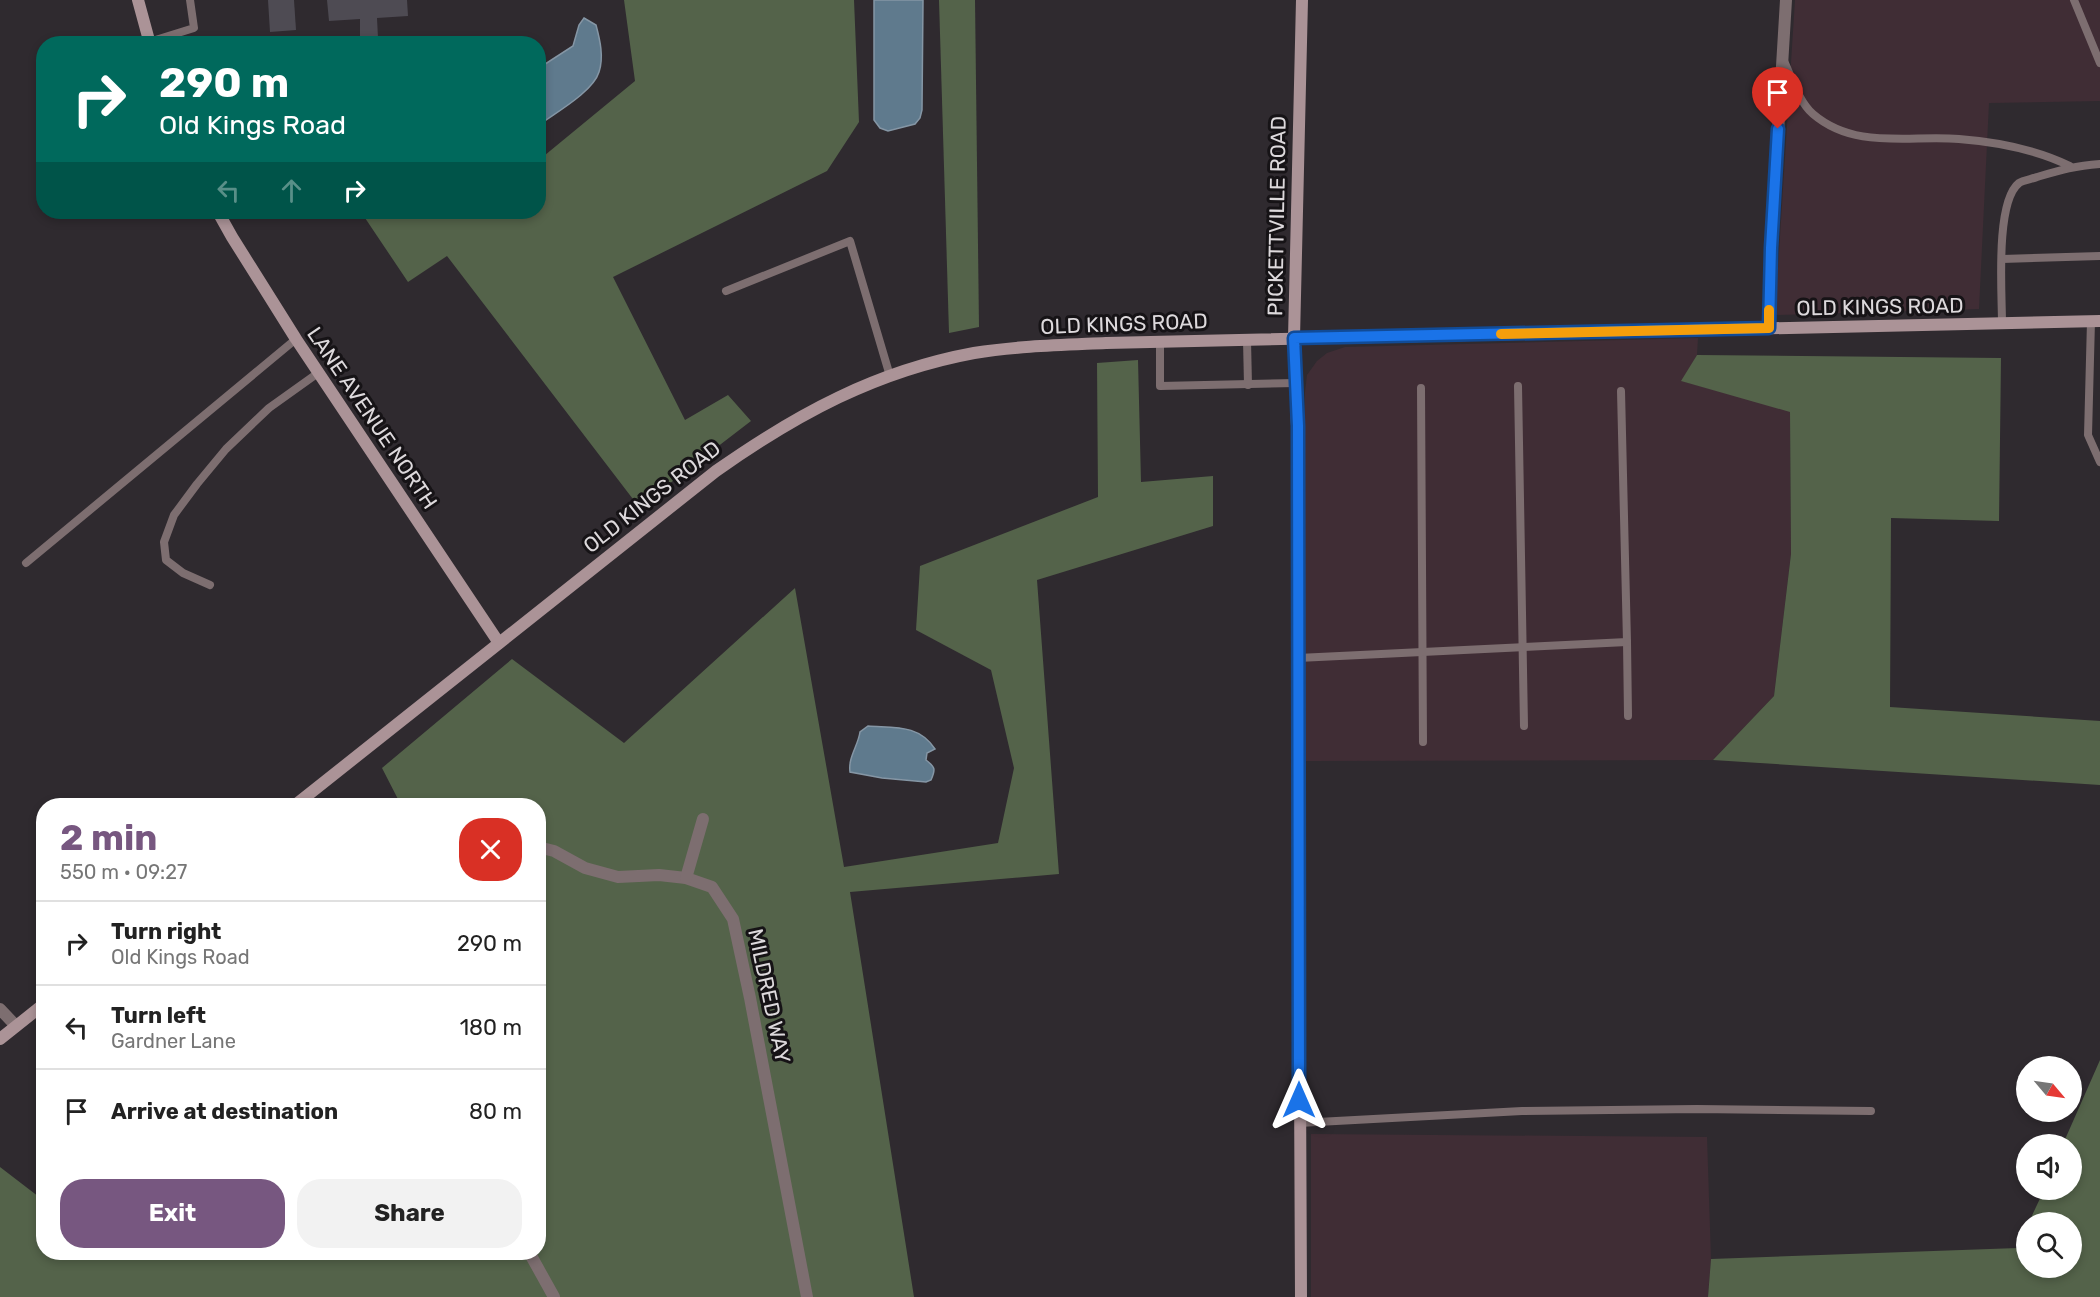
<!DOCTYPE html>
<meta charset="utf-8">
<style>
body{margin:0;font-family:Rubik,sans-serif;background:#f2f2f2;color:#222;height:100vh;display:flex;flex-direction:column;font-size:22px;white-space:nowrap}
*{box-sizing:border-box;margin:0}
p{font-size:20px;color:#767676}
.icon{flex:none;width:33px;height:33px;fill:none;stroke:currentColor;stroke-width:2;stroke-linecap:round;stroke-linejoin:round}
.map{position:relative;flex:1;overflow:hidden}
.panel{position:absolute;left:36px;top:798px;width:510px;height:462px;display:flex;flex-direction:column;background:#fff;border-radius:24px;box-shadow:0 3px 9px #0003}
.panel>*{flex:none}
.top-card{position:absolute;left:36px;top:36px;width:510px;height:183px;border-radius:24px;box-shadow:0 3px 9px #0003;background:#00695c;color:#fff;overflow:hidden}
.needle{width:39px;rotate:119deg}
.buttons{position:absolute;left:2016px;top:1056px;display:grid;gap:12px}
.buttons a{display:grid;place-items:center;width:66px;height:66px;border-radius:50%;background:#fff;box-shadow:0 3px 9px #0003;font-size:30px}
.pin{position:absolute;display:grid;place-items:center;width:51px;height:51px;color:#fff;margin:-62px -26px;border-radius:50% 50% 50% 0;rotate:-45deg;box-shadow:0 0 6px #0007}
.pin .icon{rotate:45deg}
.me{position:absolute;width:66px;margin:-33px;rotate:0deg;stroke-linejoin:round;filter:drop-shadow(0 0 4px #0008)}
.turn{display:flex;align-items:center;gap:21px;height:126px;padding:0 24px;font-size:27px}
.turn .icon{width:78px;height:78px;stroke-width:2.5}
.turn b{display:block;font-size:42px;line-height:51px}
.lanes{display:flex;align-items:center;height:57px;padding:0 24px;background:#0003;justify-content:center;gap:30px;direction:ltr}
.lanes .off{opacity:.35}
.round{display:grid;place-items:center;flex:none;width:63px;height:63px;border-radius:24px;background:#f2f2f2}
.summary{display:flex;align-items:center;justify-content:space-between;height:102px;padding:0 24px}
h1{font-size:36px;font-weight:700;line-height:45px;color:#775780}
.action{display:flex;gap:12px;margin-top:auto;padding:12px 24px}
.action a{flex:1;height:69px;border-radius:24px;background:#775780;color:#fff;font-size:24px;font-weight:700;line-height:69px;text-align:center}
.action a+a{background:#f2f2f2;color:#222}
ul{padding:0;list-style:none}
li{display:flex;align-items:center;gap:18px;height:84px;padding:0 24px;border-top:2px solid #e0e0e0}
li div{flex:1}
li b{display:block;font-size:22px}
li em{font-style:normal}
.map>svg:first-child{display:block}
.industrial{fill:#402d35}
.forest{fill:#54634a}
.water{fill:#5f7a8d;stroke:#8596a5;stroke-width:1.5}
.building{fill:#4e4b53}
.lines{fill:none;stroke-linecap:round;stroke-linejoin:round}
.lane{stroke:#7d6e70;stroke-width:8}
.street{stroke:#7d6e70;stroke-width:12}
.secondary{stroke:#ab9397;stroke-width:12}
.route-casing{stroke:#114b97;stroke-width:15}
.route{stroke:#1a73e8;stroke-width:10}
.slow{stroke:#f59e0b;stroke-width:10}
.labels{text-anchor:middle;stroke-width:6;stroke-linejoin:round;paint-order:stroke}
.street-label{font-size:21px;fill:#ddd9dc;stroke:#161316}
</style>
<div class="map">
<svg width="2100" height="1297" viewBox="0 0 2100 1297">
<rect width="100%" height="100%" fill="#2f2a2f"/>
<g class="industrial">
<polygon points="1795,0 2100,0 2100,101 1989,103 1979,309 1775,315"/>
<polygon points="1698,338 1697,355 1682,381 1790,411 1791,554 1774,696 1713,760 1305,761 1305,392 1307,375 1317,361 1327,353 1345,347"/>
<polygon points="1311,1134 1707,1137 1711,1259 1708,1297 1311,1297"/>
</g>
<g class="forest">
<polygon points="624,0 854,0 859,122 827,171 613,277 685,420 728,395 751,421 639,507 447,256 408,282 361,212 538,212 539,160 635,81"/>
<polygon points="939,0 975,0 979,327 949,333"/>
<polygon points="1697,355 2001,358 1999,521 1891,518 1890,707 2100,721 2100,785 1713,760 1774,696 1791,554 1790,412 1681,381"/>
<polygon points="1138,360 1141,482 1213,476 1213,526 1037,580 1059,874 850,892 914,1297 0,1297 0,1167 43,1200 44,1252 538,1252 538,806 401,805 382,768 512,659 624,743 795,588 844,867 998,843 1014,768 991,670 916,630 920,566 1098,497 1097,363"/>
<polygon points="2100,1060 2100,1297 1708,1297 1711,1259 2018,1248 2026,1229 2026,1268 2072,1268 2072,1222 2029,1222 2044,1190 2072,1190 2072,1144 2063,1144"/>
</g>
<g class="water">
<polygon points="874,0 923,0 922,110 920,118 915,124 888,131 880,128 874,120"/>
<path d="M584,18L596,25C600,40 604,57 599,72C593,92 555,113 539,125V68L573,46L579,25Z"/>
<path d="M868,726C894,728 919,724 935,749L927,753L926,760C935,767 936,769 931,780L926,782L882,778L850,772C848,757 858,746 860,732Z"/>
</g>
<g class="building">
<polygon points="268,0 294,0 296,30 270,32"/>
<polygon points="327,0 407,0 408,16 377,18 378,38 360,39 360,19 329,21"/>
</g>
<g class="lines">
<g class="lane">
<polyline points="2074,0 2100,63"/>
<polyline points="149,42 194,28 190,0"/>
<path d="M1784,61C1792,78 1799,102 1813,114C1855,150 1909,135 1959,139C1998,142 2035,149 2070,166"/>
<polyline points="2002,259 2100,256"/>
<polyline points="726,291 850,241 890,376"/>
<polyline points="2091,321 2088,435 2100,462"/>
<path d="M2002,323C2002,294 1995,202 2019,183C2023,180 2032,179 2037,177C2061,170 2074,166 2100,164"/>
<polyline points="1247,340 1248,385"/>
<polyline points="1160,342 1160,386 1296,383"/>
<polyline points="1518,386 1524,726"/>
<polyline points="1421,388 1423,742"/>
<polyline points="26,563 296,339"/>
<polyline points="210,585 183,573 166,560 164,542 174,515 197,484 226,449 269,408 318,373"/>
<polyline points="1627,642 1628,716"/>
<polyline points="1298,658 1627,642 1621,391"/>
<polyline points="1299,1123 1522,1111 1697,1109 1871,1111"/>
</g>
<g class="street">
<polyline points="1769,328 1771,248 1786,0"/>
<polyline points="538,847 554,851 585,868 618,877 659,875 686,878 712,887 733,919 750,998 807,1297"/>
<polyline points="686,878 703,819"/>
<polyline points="0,1009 16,1026"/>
<polyline points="529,1252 554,1297"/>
</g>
<g class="secondary">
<polyline points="138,0 150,44"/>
<polyline points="218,212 232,237 296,339 499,643"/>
<path d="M294,806L716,471C797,414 876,371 974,353C1017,346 1062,345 1106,343L2100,321"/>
<polyline points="0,1039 44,1004"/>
<polyline points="1301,1297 1297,426 1294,338 1302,0"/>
</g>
</g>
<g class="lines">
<defs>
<polyline id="route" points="1299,1100 1298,426 1294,338 1769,328 1771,248 1778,129"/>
</defs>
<use href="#route" class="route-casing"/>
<use href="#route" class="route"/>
<polyline class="slow" points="1501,334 1769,328 1769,310"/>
</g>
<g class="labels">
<g class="street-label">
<text transform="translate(1277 216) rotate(-89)" y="7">PICKETTVILLE ROAD</text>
<text transform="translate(1880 307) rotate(-1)" y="7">OLD KINGS ROAD</text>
<text transform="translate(1124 324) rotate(-2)" y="7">OLD KINGS ROAD</text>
<text transform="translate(372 418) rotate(56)" y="7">LANE AVENUE NORTH</text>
<text transform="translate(652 497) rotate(-38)" y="7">OLD KINGS ROAD</text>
<text transform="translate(769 996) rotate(78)" y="7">MILDRED WAY</text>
</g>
</g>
</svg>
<div class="buttons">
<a><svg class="needle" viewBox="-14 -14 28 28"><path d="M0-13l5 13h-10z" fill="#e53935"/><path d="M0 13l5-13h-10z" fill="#767676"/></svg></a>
<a><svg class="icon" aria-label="sound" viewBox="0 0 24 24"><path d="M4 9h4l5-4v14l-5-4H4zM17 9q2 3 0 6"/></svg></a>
<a><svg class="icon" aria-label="search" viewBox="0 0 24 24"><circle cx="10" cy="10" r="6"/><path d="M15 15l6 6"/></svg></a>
</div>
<div class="pin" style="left:1778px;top:129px;background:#d93025"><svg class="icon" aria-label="arrive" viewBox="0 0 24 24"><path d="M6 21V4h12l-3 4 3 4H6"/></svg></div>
<svg class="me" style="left:1299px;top:1100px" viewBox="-20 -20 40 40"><path d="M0-17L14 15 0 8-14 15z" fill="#1a73e8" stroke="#fff" stroke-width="4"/></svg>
<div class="top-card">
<div class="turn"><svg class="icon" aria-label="right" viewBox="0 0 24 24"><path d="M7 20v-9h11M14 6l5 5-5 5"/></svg><div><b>290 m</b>Old Kings Road</div></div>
<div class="lanes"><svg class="icon off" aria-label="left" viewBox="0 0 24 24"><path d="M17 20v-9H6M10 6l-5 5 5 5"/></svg><svg class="icon off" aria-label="ahead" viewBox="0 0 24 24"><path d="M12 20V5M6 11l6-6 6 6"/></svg><svg class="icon" aria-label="right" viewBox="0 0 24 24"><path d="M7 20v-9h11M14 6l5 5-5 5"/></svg></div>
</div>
<section class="panel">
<div class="summary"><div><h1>2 min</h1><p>550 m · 09:27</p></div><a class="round" style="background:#d93025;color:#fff"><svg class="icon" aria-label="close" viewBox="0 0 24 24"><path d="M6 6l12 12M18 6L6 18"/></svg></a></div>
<ul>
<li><svg class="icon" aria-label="right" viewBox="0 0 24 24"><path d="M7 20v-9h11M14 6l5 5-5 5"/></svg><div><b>Turn right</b><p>Old Kings Road</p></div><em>290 m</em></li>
<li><svg class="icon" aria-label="left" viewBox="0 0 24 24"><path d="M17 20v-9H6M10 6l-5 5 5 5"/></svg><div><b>Turn left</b><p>Gardner Lane</p></div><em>180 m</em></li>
<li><svg class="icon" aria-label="arrive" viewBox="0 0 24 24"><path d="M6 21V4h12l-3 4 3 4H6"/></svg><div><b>Arrive at destination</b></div><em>80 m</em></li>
</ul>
<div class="action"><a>Exit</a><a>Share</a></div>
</section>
</div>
